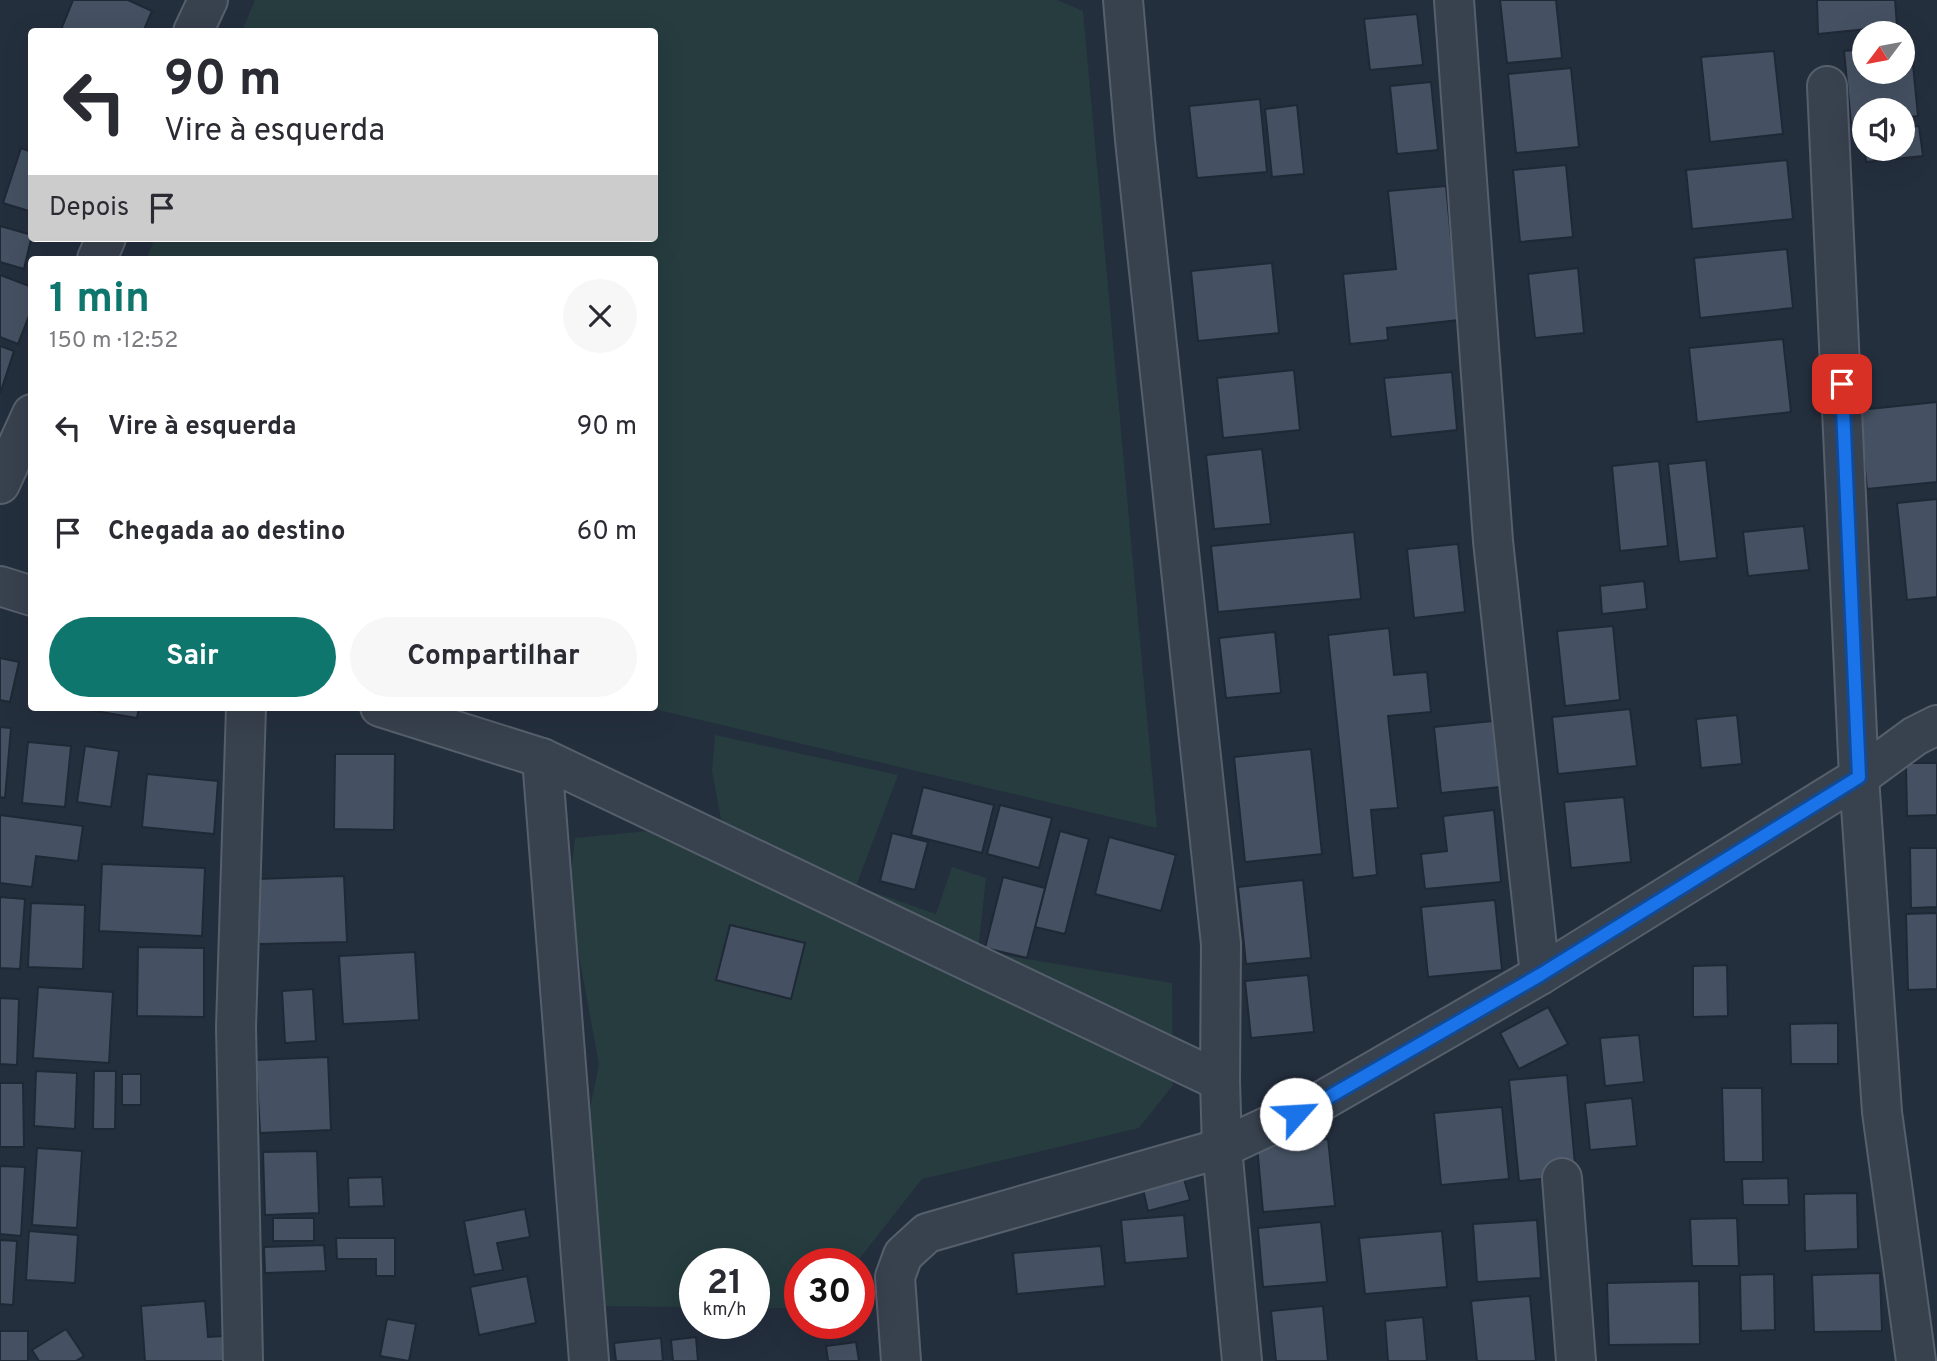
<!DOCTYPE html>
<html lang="pt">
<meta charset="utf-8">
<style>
body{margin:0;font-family:Overpass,sans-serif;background:#f7f7f7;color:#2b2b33;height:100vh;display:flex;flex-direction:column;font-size:26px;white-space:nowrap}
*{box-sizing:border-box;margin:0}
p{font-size:23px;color:#7c7c81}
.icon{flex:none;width:38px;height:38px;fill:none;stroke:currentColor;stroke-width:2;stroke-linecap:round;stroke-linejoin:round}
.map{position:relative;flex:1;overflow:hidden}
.sheet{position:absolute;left:28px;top:256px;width:630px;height:455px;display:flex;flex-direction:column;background:#fff;border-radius:7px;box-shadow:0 7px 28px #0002}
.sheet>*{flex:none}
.hud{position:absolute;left:28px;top:28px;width:630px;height:214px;border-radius:7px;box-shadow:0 7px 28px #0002;background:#fff;color:#2b2b33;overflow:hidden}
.needle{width:46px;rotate:238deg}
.tools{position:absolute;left:1852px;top:21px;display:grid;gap:14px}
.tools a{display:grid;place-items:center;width:63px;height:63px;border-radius:50%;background:#fff;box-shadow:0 7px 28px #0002;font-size:35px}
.speed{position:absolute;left:679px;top:1248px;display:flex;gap:14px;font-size:35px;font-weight:700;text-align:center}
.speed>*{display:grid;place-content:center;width:91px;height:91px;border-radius:50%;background:#fff;box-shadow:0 7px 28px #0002;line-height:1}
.speed small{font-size:18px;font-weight:400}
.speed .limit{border:10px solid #d22;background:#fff;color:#111}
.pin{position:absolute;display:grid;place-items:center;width:60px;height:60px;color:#fff;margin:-30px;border-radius:14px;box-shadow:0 4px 10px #0006}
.me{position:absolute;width:77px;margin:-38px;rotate:64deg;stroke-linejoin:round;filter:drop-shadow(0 0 5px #0008)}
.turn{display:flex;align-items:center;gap:24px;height:147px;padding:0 21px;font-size:32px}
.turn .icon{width:91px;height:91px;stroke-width:2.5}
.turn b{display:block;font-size:49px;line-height:60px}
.then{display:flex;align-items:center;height:66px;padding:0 21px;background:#0003;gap:14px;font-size:26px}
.round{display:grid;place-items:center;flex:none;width:74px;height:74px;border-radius:37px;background:#f7f7f7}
.headline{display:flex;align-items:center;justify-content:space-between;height:119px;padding:0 21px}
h1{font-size:42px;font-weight:700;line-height:52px;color:#0f766e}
.button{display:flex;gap:14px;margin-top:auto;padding:14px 21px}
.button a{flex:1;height:80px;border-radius:42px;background:#0f766e;color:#fff;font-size:28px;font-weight:700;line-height:80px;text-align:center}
.button a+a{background:#f7f7f7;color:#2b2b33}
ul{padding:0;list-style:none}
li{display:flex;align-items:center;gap:21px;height:105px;padding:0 21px}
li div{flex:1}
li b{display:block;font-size:26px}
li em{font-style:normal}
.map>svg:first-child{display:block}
.green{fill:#263c3f}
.building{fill:#455162;stroke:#1f2835;stroke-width:2}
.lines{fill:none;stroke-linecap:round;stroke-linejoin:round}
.street-casing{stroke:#565f6c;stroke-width:42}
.street{stroke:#38414e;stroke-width:38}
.route-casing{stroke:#114b97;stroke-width:18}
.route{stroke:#1a73e8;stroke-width:12}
</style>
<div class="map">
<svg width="1937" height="1361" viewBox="0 0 1937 1361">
<rect width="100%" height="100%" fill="#242f3e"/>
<g class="green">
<polygon points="255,0 1057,0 1083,11 1157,828 646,707 654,707 654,259 146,259 155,238 654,238 654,32 242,31"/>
<polygon points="715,735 898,775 856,886 936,914 952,867 986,878 978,951 1172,983 1173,1085 1139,1128 922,1179 856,1263 800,1264 800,1308 754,1308 754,1264 695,1264 695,1307 599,1306 576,1178 599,1064 568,897 575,838 722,824 712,771"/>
</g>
<g class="building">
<polygon points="73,0 128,0 152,11 143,32 60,32"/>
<polygon points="1500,0 1556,0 1562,58 1507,63"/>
<polygon points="1817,0 1895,0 1897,26 1818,34"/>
<polygon points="1417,14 1423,65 1370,70 1364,19"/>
<polygon points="1911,44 1918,116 1902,118 1902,110 1864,110 1864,122 1851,123 1844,51 1864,49 1864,72 1902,72 1902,45"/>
<polygon points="1774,51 1783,134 1710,142 1701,57"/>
<polygon points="1571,68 1579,147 1516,153 1508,74"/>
<polygon points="1431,82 1438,150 1397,154 1390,86"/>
<polygon points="1260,99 1267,172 1197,178 1189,106"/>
<polygon points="1297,105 1304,174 1272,177 1265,109"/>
<polygon points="1919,126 1923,156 1866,162 1865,149 1902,149 1902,127"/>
<polygon points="21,148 32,152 32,212 3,203"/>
<polygon points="1787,160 1793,219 1692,229 1686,170"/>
<polygon points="1566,165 1573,237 1520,242 1513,170"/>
<polygon points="1446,186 1459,320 1387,328 1388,340 1350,344 1343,274 1396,269 1388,191"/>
<polygon points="0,226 32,235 24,269 0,262"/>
<polygon points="1787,249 1793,308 1700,318 1694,258"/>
<polygon points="1272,263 1279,333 1198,341 1191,271"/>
<polygon points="1578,268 1584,333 1535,338 1528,274"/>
<polygon points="0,275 32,287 32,308 18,344 0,337"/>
<polygon points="1783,339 1791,412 1697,422 1689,348"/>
<polygon points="0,346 14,351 0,394"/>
<polygon points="1294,370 1300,430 1223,438 1217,378"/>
<polygon points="1452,372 1457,430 1391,437 1384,378"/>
<polygon points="1937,402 1937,482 1867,489 1859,410"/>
<polygon points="1262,449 1271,524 1214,529 1206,455"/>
<polygon points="1706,460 1717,558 1679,562 1668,464"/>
<polygon points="1659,461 1668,546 1620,551 1612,466"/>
<polygon points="1937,499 1937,597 1907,600 1897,503"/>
<polygon points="1804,526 1809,570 1748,576 1743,532"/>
<polygon points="1354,532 1361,599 1218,612 1211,546"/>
<polygon points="1458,544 1465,612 1414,618 1407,549"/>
<polygon points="1644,581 1647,609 1602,614 1600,586"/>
<polygon points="1613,626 1620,700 1565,706 1557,631"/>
<polygon points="1389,628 1394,675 1427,672 1431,712 1388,716 1398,808 1371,810 1377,875 1353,878 1328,635"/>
<polygon points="1275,632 1281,693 1226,698 1219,638"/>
<polygon points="0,658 19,662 10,702 0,700"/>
<polygon points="89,707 139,707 137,718 89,710"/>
<polygon points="1630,709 1637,766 1558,774 1552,717"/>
<polygon points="1737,715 1742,764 1701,768 1696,719"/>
<polygon points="1493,721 1500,787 1441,793 1434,727"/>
<polygon points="0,727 11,728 5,798 0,797"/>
<polygon points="28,742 71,746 65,807 22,803"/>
<polygon points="85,746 119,751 111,807 77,802"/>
<polygon points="1311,749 1322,854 1245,862 1234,757"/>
<polygon points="335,754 395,754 394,830 334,829"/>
<polygon points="1906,763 1937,763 1937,815 1907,816"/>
<polygon points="147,774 218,781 214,834 142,827"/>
<polygon points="923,787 994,805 982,853 911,835"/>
<polygon points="1624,797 1631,862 1571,868 1564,802"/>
<polygon points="1000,805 1052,818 1039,868 987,854"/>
<polygon points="1494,810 1501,882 1425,889 1421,854 1447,851 1443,816"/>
<polygon points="0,815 83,826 78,861 36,856 32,887 0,883"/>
<polygon points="1060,831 1089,839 1065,934 1035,927"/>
<polygon points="892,833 928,842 915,890 880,881"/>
<polygon points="1109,837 1176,855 1161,911 1095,894"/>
<polygon points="1910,848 1937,848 1937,907 1911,908"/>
<polygon points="102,864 205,868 202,936 99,931"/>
<polygon points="344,876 347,942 259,944 256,879"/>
<polygon points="1003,877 1045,888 1027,958 985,948"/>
<polygon points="1303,880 1311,958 1246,964 1238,887"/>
<polygon points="0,897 25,899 20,969 0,968"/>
<polygon points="1495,900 1502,970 1428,977 1421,907"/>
<polygon points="31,903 85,905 83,969 28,967"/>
<polygon points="1937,913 1937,989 1908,990 1906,914"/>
<polygon points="730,925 805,943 791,999 716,980"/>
<polygon points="138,947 204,948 204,1017 137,1016"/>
<polygon points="415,952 419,1020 343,1024 339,956"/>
<polygon points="1727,965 1728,1016 1693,1017 1693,966"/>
<polygon points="1308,975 1314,1032 1251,1038 1245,981"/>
<polygon points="38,987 113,992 109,1063 33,1058"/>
<polygon points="313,989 316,1041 285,1043 282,991"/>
<polygon points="0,998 19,999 17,1065 0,1064"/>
<polygon points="1548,1007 1568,1044 1519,1069 1500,1033"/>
<polygon points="1838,1023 1838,1064 1791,1064 1790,1024"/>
<polygon points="1639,1035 1644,1082 1605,1086 1600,1038"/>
<polygon points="328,1057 331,1130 260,1133 256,1060"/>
<polygon points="36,1071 77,1073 75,1129 34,1126"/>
<polygon points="94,1071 116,1071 115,1129 93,1129"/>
<rect x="122" y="1074" width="19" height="31"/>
<polygon points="1567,1075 1576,1176 1519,1181 1509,1080"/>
<polygon points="0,1083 23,1083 24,1147 0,1147"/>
<polygon points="1722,1088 1762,1088 1763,1162 1724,1162"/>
<polygon points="1632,1098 1637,1146 1590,1150 1585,1103"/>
<polygon points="1502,1107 1509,1179 1441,1185 1434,1113"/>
<polygon points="1328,1139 1335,1206 1263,1212 1257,1145"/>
<polygon points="37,1148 82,1151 77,1228 32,1225"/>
<polygon points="317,1151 319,1213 265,1215 263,1152"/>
<polygon points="0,1166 25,1167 21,1236 0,1234"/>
<polygon points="382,1177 384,1206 349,1207 348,1178"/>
<polygon points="1788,1178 1789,1205 1743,1205 1742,1179"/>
<polygon points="1184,1179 1190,1200 1148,1211 1143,1189"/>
<polygon points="1857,1193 1858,1249 1805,1251 1804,1194"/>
<polygon points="525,1209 530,1237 497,1243 503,1270 474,1275 464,1221"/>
<polygon points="1184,1215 1188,1258 1125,1263 1121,1220"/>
<rect x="273" y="1218" width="41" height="23"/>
<polygon points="1737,1218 1739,1266 1692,1266 1690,1219"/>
<polygon points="1537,1220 1541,1278 1477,1282 1473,1224"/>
<polygon points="1321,1222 1327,1282 1263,1287 1258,1228"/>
<polygon points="29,1231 78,1235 75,1283 26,1280"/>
<polygon points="1442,1231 1447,1287 1365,1294 1359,1238"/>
<polygon points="336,1238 395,1238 395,1276 376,1276 376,1259 337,1259"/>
<polygon points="0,1240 17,1241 13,1305 0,1304"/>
<polygon points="324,1245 326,1271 265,1273 264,1247"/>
<polygon points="1101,1246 1105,1286 1017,1294 1013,1253"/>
<polygon points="1880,1273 1882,1331 1814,1332 1812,1275"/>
<polygon points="1774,1274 1775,1330 1741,1331 1740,1275"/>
<polygon points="527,1276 536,1323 479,1335 470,1287"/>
<polygon points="1699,1281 1700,1344 1609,1345 1607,1283"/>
<polygon points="1530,1296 1536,1361 1477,1361 1471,1301"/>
<polygon points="205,1301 208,1337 224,1336 226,1361 145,1361 141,1306"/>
<polygon points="1323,1306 1328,1361 1276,1361 1271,1311"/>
<polygon points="1423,1317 1427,1361 1388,1361 1385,1321"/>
<polygon points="387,1319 416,1324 409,1361 380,1356"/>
<polygon points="66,1329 84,1356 76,1361 39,1361 32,1350"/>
<rect x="0" y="1331" width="28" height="30"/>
<polygon points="696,1337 698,1361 673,1361 671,1340"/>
<polygon points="661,1338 663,1361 616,1361 614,1343"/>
<polygon points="856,1342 859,1361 828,1361 826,1346"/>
</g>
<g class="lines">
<defs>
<g id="street">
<polyline points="1123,0 1135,140 1221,944 1220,1081 1222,1148 1242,1361"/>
<polyline points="1454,0 1493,541 1540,975"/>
<polyline points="193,32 208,0"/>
<polyline points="1827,86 1859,777 1882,1112 1916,1361"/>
<polyline points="97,259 106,238"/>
<polyline points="0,484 32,414"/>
<polyline points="0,586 32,596"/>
<polyline points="380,707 542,758 1220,1081"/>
<polyline points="542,758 589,1361"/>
<polyline points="1562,1178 1576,1361"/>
<polyline points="243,1361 236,1027 246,707"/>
<polyline points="901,1361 895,1277 903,1255 927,1233 1222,1148 1320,1102 1540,975 1859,777 1915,736 1937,725"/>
</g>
</defs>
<use href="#street" class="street-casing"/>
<use href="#street" class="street"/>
</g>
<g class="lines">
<defs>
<polyline id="route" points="1296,1114 1320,1102 1540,975 1859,777 1842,384"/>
</defs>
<use href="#route" class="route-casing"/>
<use href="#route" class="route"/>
</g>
</svg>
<div class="tools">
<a><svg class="needle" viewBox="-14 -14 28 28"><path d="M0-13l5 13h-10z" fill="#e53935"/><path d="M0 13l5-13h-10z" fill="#7c7c81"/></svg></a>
<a><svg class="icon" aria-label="sound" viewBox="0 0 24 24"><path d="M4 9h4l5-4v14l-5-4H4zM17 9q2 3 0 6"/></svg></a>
</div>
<div class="speed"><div>21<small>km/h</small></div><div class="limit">30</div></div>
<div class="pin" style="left:1842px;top:384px;background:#d93025"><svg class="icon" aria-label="arrive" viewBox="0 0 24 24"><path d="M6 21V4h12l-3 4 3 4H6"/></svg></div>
<svg class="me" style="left:1296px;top:1114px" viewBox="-20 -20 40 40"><circle r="19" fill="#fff"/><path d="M0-13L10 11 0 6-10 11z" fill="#1a73e8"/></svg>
<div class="hud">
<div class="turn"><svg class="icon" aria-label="left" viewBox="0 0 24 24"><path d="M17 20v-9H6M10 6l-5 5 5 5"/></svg><div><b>90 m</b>Vire à esquerda</div></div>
<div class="then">Depois<svg class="icon" aria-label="arrive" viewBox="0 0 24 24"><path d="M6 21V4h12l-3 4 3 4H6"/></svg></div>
</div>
<section class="sheet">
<div class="headline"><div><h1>1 min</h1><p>150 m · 12:52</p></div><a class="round"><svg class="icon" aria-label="close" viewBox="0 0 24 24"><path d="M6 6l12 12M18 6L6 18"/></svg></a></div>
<ul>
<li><svg class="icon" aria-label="left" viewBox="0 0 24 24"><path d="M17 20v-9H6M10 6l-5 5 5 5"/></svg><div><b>Vire à esquerda</b></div><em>90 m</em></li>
<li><svg class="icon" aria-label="arrive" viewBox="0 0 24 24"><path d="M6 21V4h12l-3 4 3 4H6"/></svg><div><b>Chegada ao destino</b></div><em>60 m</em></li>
</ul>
<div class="button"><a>Sair</a><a>Compartilhar</a></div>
</section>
</div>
